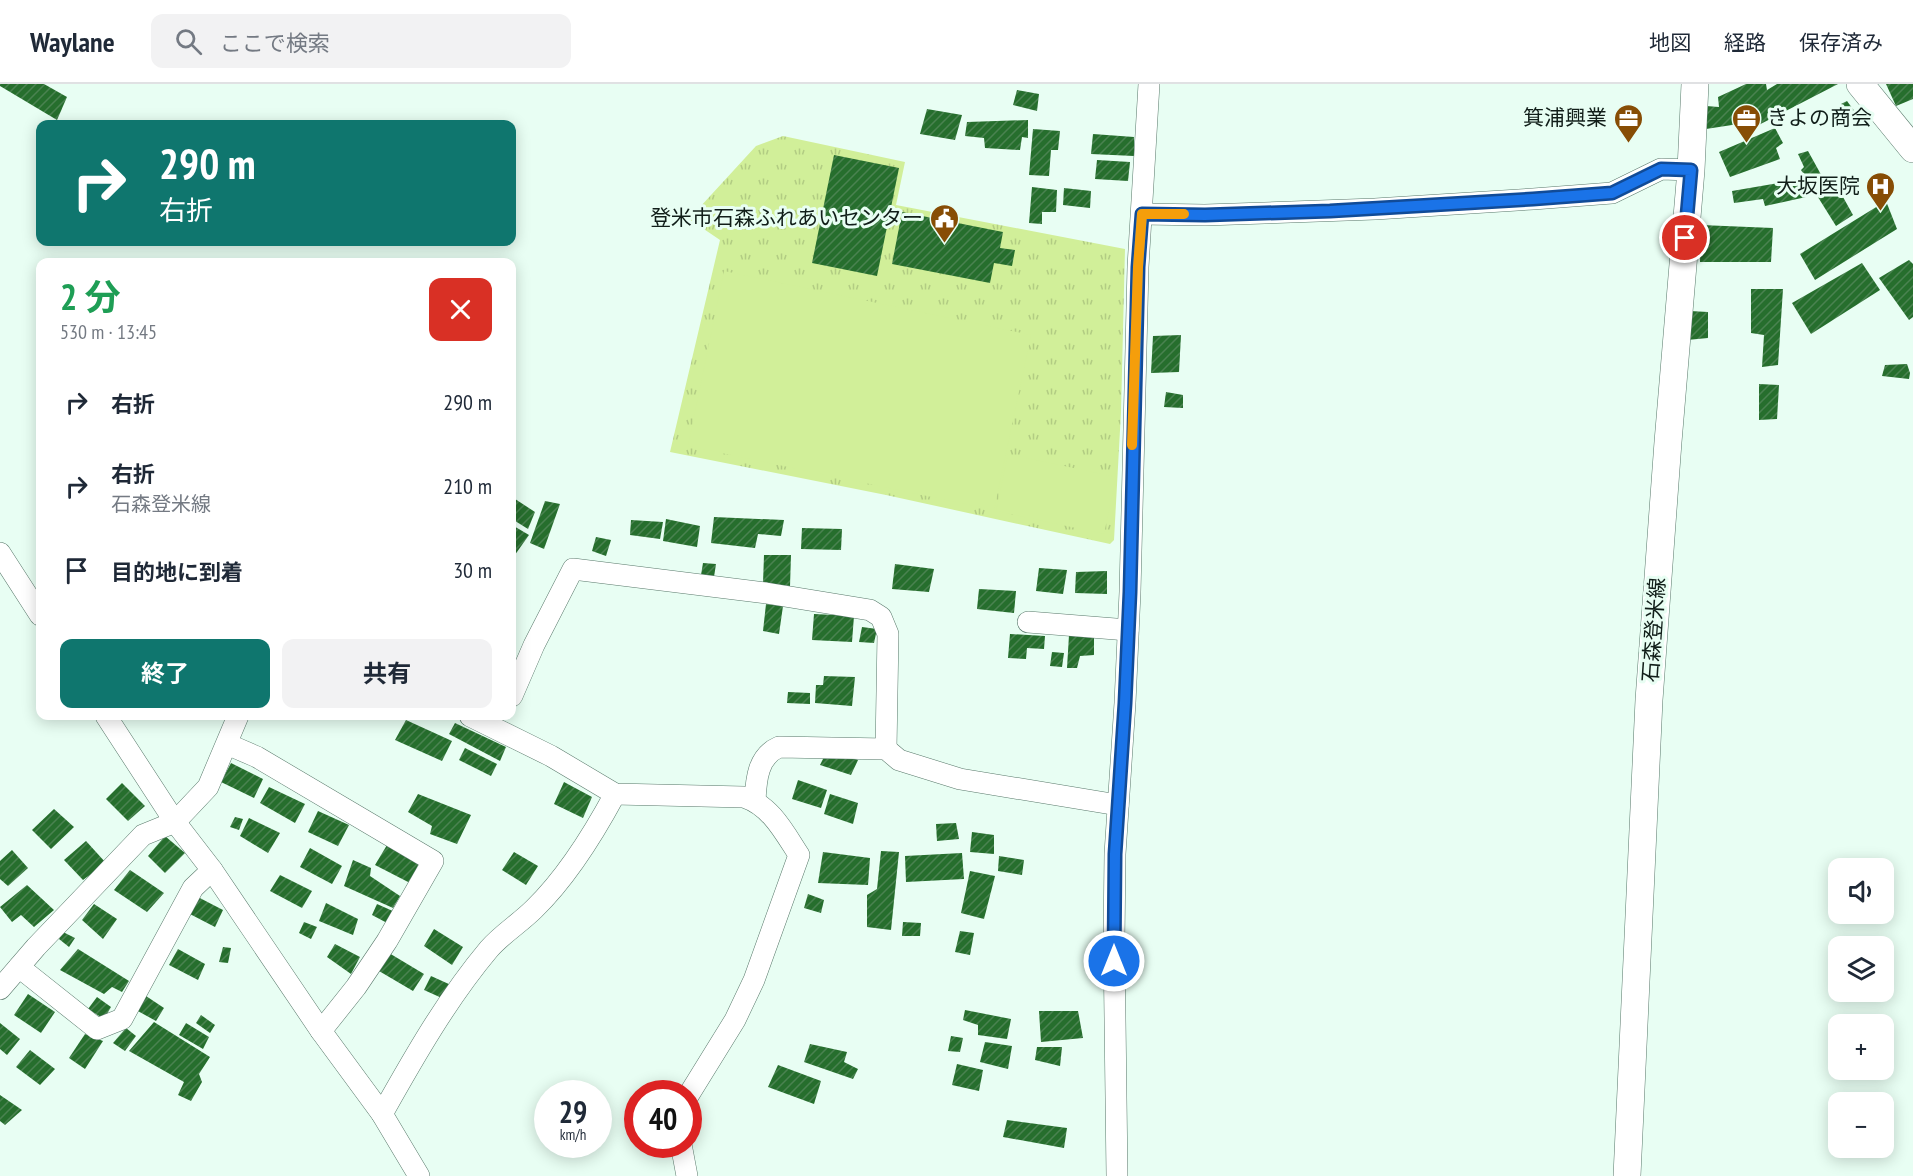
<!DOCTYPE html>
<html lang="ja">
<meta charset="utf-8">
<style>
body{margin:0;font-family:"PT Sans Narrow","Noto Sans JP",sans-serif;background:#f2f2f3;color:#1f2937;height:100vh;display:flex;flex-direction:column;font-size:22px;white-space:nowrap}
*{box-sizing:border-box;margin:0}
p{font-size:20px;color:#747a83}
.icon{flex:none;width:33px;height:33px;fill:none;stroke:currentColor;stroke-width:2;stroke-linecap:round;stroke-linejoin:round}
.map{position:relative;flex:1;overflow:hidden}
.panel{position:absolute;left:36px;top:174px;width:480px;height:462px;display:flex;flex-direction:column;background:#fff;border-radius:12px;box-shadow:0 3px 15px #0003}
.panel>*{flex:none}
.banner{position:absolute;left:36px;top:36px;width:480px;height:126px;border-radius:12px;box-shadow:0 3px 15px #0003;background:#0f766e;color:#fff;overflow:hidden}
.tools{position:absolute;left:1828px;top:774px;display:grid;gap:12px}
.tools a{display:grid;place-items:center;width:66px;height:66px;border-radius:12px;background:#fff;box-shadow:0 3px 15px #0003;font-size:30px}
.speed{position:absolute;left:534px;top:996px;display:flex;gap:12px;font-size:30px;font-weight:700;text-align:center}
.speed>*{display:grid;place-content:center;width:78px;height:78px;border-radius:50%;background:#fff;box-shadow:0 3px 15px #0003;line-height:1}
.speed small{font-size:15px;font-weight:400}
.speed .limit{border:9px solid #d22;background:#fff;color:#111}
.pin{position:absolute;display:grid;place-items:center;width:51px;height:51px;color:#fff;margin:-26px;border:3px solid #fff;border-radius:50%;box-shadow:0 2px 6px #0007}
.me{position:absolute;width:66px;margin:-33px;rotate:0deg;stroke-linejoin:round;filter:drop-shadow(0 0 4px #0008)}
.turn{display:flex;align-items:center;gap:21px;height:126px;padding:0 24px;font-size:27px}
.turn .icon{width:78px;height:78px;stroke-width:2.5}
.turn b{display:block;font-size:42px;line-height:51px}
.round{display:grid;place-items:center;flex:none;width:63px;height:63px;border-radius:12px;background:#f2f2f3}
.headline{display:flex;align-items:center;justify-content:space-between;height:102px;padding:0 24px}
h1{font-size:36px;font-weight:700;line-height:45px;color:#1e9e55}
.button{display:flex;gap:12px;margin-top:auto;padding:12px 24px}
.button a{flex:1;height:69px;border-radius:12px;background:#0f766e;color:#fff;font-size:24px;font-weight:700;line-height:69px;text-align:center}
.button a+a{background:#f2f2f3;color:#1f2937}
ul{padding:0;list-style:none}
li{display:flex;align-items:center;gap:18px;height:84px;padding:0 24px}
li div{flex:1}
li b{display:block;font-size:22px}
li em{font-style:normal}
header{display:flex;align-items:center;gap:36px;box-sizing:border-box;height:84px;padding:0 30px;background:#fff;border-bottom:2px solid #e0e1e3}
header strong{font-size:28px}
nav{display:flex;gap:33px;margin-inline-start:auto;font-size:21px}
.search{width:420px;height:54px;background:#f2f2f3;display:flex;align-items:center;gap:15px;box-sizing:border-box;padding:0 21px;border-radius:12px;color:#747a83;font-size:22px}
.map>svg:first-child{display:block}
.grass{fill:url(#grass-tufts)}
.pitch{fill:#d1ef99}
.building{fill:url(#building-hatch)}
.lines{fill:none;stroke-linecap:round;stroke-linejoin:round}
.minor-casing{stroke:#59796b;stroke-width:22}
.major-casing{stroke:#59796b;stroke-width:28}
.minor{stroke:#fff;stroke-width:21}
.major{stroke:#fff;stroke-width:27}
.route-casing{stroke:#114b97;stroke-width:15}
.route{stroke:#1a73e8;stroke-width:10}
.slow{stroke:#f59e0b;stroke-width:10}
.labels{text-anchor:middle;stroke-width:6;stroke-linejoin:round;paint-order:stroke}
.poi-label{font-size:21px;fill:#111e19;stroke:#e8fef3;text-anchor:end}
.street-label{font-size:21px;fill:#111e19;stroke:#e8fef3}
</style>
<header>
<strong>Waylane</strong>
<div class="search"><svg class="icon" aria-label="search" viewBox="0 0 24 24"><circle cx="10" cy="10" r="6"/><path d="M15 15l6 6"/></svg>ここで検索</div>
<nav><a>地図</a><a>経路</a><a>保存済み</a></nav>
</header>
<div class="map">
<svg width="1913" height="1092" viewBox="0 0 1913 1092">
<defs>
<pattern id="grass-tufts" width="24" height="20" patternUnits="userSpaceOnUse" patternTransform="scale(1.5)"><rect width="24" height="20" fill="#d1ef99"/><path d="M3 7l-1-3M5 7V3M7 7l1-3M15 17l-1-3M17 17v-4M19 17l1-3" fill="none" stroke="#b2cc83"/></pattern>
<pattern id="building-hatch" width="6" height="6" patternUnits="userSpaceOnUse" patternTransform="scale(1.5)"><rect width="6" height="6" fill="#266e2d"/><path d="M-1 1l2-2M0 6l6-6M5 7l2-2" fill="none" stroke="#4a8250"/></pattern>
</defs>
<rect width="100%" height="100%" fill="#e8fef3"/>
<polygon class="grass" points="783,52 905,78 896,121 1125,165 1121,328 1114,456 1110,460 886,411 670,368 720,156 689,135 756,62"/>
<g class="pitch">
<polygon points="724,187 1031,251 994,426 688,362"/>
<polygon points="1008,370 1116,393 1104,450 996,427"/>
</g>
<g class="building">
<polygon points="0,0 44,0 67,13 57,36 0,2"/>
<polygon points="1746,0 1766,0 1767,6 1777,0 1838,0 1749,46 1745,39 1706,45 1706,22 1719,23 1718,13"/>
<polygon points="1886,0 1913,0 1913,15 1896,22"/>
<polygon points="1017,6 1039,10 1037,27 1013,21"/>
<polygon points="1847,17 1858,32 1851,36 1841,20"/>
<polygon points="927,25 962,31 955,56 920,50"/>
<polygon points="1028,36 1028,54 1022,53 1020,66 985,64 984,54 965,52 967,38"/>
<polygon points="1775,44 1783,59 1776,64 1780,75 1730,93 1719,68"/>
<polygon points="1033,45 1060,47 1058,66 1051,66 1049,92 1029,91"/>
<polygon points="1093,50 1134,53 1134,72 1091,70"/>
<polygon points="1808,67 1824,96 1833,95 1853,131 1836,142 1801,86 1804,83 1798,70"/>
<polygon points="834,71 899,84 877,192 812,179"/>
<polygon points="1097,76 1130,78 1128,97 1095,95"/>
<polygon points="1801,95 1806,113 1765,122 1763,115 1734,119 1732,107"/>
<polygon points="1032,103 1057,106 1056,128 1042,128 1042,140 1029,139"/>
<polygon points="1064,104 1091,107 1090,124 1063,121"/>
<polygon points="1886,117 1897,145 1815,196 1800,170"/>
<polygon points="902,128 1003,148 1000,164 1015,166 1012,182 994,179 990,199 892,180"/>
<polygon points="1701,141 1773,144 1771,178 1700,178"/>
<polygon points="1909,176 1913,180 1913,233 1909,236 1879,194"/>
<polygon points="1862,179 1880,206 1811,250 1792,219"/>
<polygon points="1751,205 1783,205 1778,281 1762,283 1764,251 1751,249"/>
<polygon points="1690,227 1708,228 1708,254 1687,256"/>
<polygon points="1181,251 1179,288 1151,289 1153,252"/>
<polygon points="1907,280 1910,289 1909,295 1882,292 1885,281"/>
<polygon points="1759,300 1779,301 1777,335 1759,336"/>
<polygon points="1166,308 1183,311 1183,324 1164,323"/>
<polygon points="512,413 535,428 528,445 512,435"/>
<polygon points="545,417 560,420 544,465 530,459"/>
<polygon points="714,433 784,436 781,452 758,450 755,464 711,459"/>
<polygon points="666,435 700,442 697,463 663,457"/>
<polygon points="631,436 663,438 660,455 630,451"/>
<polygon points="512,441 529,451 512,475"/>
<polygon points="802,444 842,445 841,466 801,465"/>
<polygon points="596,453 611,456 606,472 592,467"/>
<polygon points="764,471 791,471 790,502 763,499"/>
<polygon points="703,479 716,480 714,493 701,491"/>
<polygon points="895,480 934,485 929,508 892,505"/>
<polygon points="1039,484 1067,486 1063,510 1036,507"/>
<polygon points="1107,487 1107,510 1075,509 1076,488"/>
<polygon points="979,505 1016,507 1014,529 977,525"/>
<polygon points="766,520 783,522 779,550 763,547"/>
<polygon points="814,530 854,532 852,558 812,556"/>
<polygon points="862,543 877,545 874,559 859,558"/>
<polygon points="1010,550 1045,552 1044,565 1027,564 1026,575 1008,574"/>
<polygon points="1069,551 1094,554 1094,571 1080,572 1077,584 1067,584"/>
<polygon points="1052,568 1064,569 1062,583 1050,582"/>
<polygon points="824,592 855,593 852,622 815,619 816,601 823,601"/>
<polygon points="788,608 810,609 810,620 787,619"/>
<polygon points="406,636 452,657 442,677 395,656"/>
<polygon points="455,639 506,663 500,677 449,650"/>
<polygon points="465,664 497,680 491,692 459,676"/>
<polygon points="827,667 858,676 851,691 820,681"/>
<polygon points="231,679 263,695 254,714 221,698"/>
<polygon points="798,696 827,706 821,724 792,715"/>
<polygon points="564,698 592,713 583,734 554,720"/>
<polygon points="122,699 145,722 128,737 106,715"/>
<polygon points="269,703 305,720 295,739 260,719"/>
<polygon points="418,710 471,731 457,760 430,750 432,742 408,728"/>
<polygon points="830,710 858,719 853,740 824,730"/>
<polygon points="54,725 74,743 51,765 32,746"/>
<polygon points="318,727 349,741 338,762 308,748"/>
<polygon points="235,733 243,735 239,746 230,743"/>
<polygon points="249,734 280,749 268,769 240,752"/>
<polygon points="956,739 959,755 937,757 936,740"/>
<polygon points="972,748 994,751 994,770 970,768"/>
<polygon points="165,752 185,769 165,789 148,772"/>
<polygon points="86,757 106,779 83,796 64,776"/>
<polygon points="387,761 419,779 410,799 375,781"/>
<polygon points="310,764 342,782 332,800 300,783"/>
<polygon points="12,766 28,784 8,802 0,795 0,777"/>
<polygon points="881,767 899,768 891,846 867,843 867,811 877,805"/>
<polygon points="514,768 538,782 526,801 502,786"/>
<polygon points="823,768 870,774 868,801 818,799"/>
<polygon points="962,769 964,795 906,798 905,772"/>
<polygon points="999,772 1024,776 1022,791 998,787"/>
<polygon points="353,776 371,784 370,792 400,812 393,824 344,802"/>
<polygon points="130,786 164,809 147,828 114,806"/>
<polygon points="970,787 995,792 984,835 961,829"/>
<polygon points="280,791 312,807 302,824 270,807"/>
<polygon points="27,801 54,826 34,843 21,831 12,838 0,823"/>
<polygon points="808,810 824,816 821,829 804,824"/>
<polygon points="194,811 223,826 215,843 186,828"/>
<polygon points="326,819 358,835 353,851 319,837"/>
<polygon points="94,820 117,835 103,855 82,836"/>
<polygon points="377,820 395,828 389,840 372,831"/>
<polygon points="304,838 317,843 311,855 299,849"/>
<polygon points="903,838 921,839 920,852 902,852"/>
<polygon points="434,845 463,863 452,881 424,862"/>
<polygon points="960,847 974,849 970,871 955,868"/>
<polygon points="63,848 75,854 69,863 59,855"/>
<polygon points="335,860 360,873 351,890 327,873"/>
<polygon points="223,863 231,864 228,879 219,878"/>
<polygon points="78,865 129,897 122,908 112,903 104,910 60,886"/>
<polygon points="178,865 205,880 198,896 169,881"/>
<polygon points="389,869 424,890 413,907 379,887"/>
<polygon points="431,892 451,901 444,915 424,906"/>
<polygon points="28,910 55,928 41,949 14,931"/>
<polygon points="146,912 164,924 156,937 136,926"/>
<polygon points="97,913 111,923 104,935 88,925"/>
<polygon points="965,926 1011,935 1007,955 978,951 978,941 963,936"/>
<polygon points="1039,927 1078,927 1083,954 1041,958"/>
<polygon points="201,931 215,941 210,949 196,939"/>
<polygon points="154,938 210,973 199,990 202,998 191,1017 178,1011 184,998 129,967"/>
<polygon points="0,939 20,955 7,971 0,965"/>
<polygon points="186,939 209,953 203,965 179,951"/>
<polygon points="126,944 136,952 125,967 113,959"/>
<polygon points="85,950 103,957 85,985 69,974"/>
<polygon points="951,952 963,954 960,968 948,967"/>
<polygon points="985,958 1012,962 1008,985 980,978"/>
<polygon points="810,960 847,968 844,978 858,985 853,995 804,978"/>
<polygon points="1037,963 1062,963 1060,982 1035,976"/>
<polygon points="30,966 55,985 40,1001 16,983"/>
<polygon points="957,980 983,986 979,1007 952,1001"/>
<polygon points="778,981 821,997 814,1020 768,1003"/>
<polygon points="0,1011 22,1026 5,1041 0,1037"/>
<polygon points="1007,1036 1067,1044 1064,1064 1003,1053"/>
</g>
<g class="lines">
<defs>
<g id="minor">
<polyline points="1142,130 1205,131 1375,125 1533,115 1612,109 1661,85 1691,86"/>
<polyline points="0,469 40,531"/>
<polyline points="1028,538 1128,546"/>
<polyline points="512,612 534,561 573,485 766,509 870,526 881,533 888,550 886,665"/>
<polyline points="106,632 175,738 212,786 321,947 382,1030 419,1092"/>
<path d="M470,632L551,672L615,710L744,713C771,722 784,748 799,771L754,896L735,936L688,1012"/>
<polyline points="227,660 257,673 433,777 387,857 356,903 321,947"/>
<path d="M755,717C756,695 758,672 779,663L886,665L899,676L960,695L1118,721"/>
<polyline points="19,883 97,945 122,935 193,804 212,786"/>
<polyline points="0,905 36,863 143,751 175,738 208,703 238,632"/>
<path d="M382,1030C414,973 447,915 489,865C502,850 520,839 534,825C566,794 594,749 615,710"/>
<polyline points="681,1060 687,1092"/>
<polyline points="1117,1092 1114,856 1115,770 1125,619 1130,508 1138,183 1149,0"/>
</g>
<g id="major">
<polyline points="1860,0 1913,65"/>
<polyline points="1627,1092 1649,616 1668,358 1691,86 1695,0"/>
</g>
</defs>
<use href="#minor" class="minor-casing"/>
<use href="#major" class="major-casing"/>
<use href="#minor" class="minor"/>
<use href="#major" class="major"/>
</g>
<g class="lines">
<defs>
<polyline id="route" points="1114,877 1115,770 1125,619 1130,508 1138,183 1142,130 1205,131 1330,127 1533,115 1612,109 1661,85 1691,86 1685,154"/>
</defs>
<use href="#route" class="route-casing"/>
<use href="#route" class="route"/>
<polyline class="slow" points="1132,361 1138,183 1142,130 1184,130"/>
</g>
<defs>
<symbol id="office-pin" viewBox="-11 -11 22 30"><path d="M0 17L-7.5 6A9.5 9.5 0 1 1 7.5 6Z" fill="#874d05" stroke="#e8fef3"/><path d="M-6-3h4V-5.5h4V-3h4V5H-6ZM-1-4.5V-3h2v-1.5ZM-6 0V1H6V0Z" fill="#fff"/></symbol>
<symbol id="hospital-pin" viewBox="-11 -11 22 30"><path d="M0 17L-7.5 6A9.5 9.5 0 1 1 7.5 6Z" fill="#874d05" stroke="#e8fef3"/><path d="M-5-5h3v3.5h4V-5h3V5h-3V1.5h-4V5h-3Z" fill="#fff"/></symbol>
<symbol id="civic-pin" viewBox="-11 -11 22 30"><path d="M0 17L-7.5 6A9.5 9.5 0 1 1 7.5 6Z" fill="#874d05" stroke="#e8fef3"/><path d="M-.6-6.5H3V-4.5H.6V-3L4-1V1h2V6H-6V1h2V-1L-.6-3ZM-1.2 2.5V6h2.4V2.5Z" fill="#fff"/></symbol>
</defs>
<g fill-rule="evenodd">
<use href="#office-pin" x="1612" y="18" width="33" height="45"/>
<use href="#office-pin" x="1730" y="18" width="33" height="45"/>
<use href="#hospital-pin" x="1864" y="86" width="33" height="45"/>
<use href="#civic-pin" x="928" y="118" width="33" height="45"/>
</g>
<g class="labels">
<g class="poi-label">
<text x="1607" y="41">箕浦興業</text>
<text x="1767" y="41" text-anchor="start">きよの商会</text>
<text x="1860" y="109">大坂医院</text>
<text x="923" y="141">登米市石森ふれあいセンター</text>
</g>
<g class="street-label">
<text transform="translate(1654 546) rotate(-86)" y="7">石森登米線</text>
</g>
</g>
</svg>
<div class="tools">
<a><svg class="icon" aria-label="sound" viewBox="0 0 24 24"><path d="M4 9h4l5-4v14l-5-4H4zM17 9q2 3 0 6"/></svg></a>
<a><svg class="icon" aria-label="layers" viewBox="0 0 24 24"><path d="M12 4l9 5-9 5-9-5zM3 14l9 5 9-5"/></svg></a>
<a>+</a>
<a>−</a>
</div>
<div class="speed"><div>29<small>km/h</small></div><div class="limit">40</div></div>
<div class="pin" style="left:1685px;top:154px;background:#d93025"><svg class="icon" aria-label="arrive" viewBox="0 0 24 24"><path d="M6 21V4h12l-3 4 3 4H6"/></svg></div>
<svg class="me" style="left:1114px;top:877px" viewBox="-20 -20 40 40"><circle r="17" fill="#1a73e8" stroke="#fff" stroke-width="3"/><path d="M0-11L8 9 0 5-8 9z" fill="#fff"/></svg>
<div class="banner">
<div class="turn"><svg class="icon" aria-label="right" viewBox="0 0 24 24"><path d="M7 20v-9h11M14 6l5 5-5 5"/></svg><div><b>290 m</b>右折</div></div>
</div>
<section class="panel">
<div class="headline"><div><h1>2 分</h1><p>530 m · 13:45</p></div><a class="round" style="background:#d93025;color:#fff"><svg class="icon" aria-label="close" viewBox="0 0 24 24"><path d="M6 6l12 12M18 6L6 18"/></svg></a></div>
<ul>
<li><svg class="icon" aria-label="right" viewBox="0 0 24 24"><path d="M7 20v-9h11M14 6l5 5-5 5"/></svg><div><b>右折</b></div><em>290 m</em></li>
<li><svg class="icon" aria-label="right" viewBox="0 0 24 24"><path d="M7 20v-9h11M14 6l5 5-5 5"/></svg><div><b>右折</b><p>石森登米線</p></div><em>210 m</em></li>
<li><svg class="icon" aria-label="arrive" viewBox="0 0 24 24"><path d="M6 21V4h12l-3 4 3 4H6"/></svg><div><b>目的地に到着</b></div><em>30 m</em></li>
</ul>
<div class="button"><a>終了</a><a>共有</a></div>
</section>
</div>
